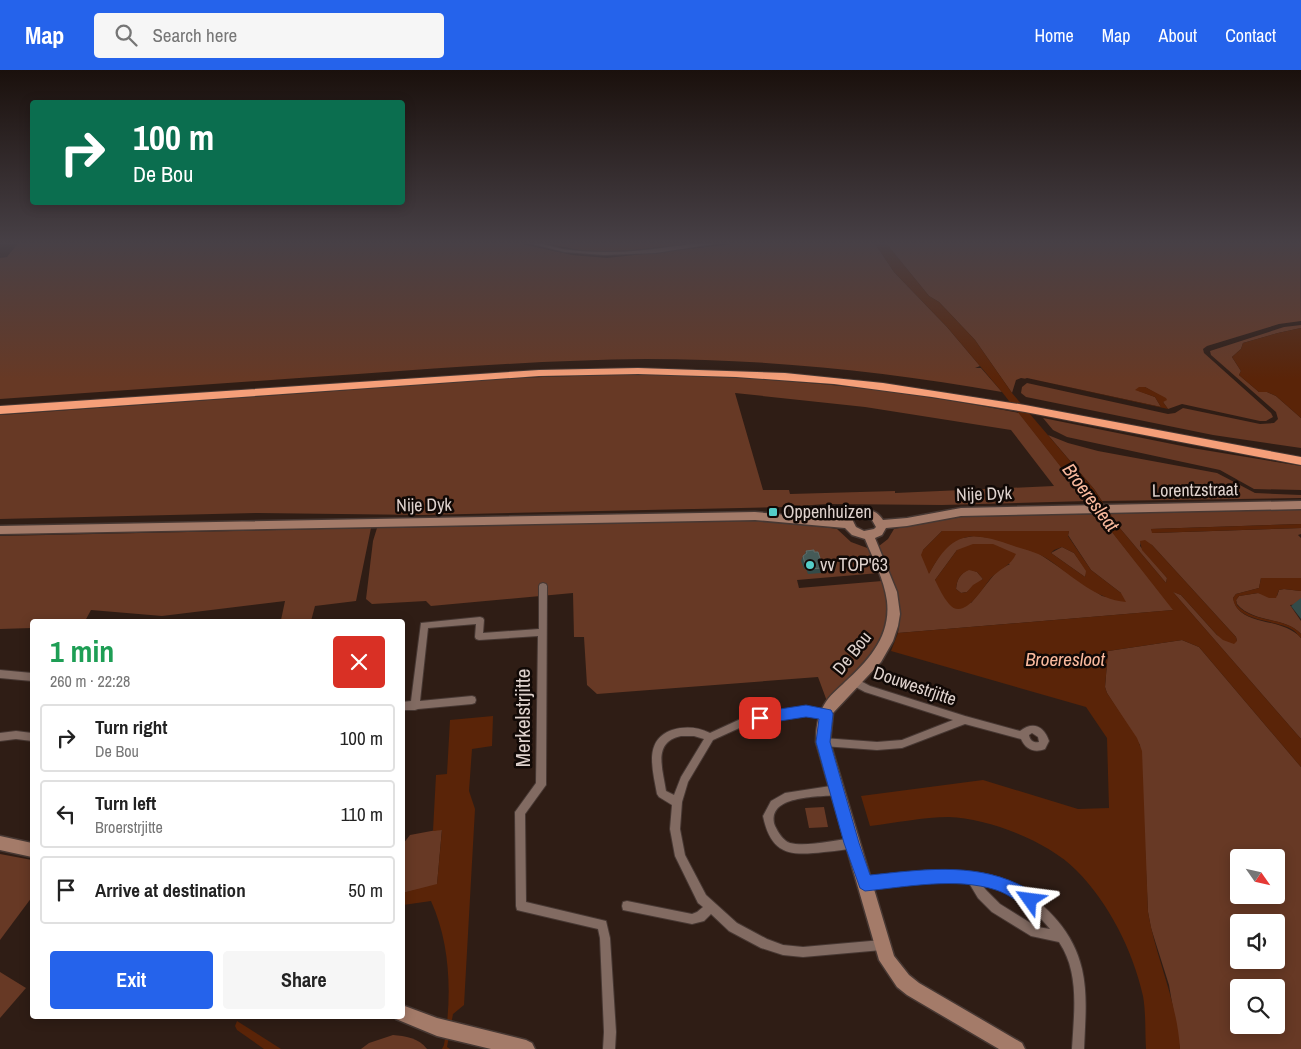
<!DOCTYPE html>
<meta charset="utf-8">
<style>
body{margin:0;font-family:"Archivo Narrow",sans-serif;background:#f6f6f6;color:#222;height:100vh;display:flex;flex-direction:column;font-size:19px;white-space:nowrap}
*{box-sizing:border-box;margin:0}
p{font-size:16px;color:#767676}
.icon{flex:none;width:28px;height:28px;fill:none;stroke:currentColor;stroke-width:2;stroke-linecap:round;stroke-linejoin:round}
.map{position:relative;flex:1;overflow:hidden}
.sheet{position:absolute;left:30px;top:549px;width:375px;height:400px;display:flex;flex-direction:column;background:#fff;border-radius:5px;box-shadow:0 2px 12px #0003}
.sheet>*{flex:none}
.guide{position:absolute;left:30px;top:30px;width:375px;height:105px;border-radius:5px;box-shadow:0 2px 12px #0003;background:#0b6e4f;color:#fff;overflow:hidden}
.needle{width:32px;rotate:124deg}
.buttons{position:absolute;left:1230px;top:779px;display:grid;gap:10px}
.buttons a{display:grid;place-items:center;width:55px;height:55px;border-radius:5px;background:#fff;box-shadow:0 2px 12px #0003;font-size:25px}
.pin{position:absolute;display:grid;place-items:center;width:42px;height:42px;color:#fff;margin:-21px;border-radius:10px;box-shadow:0 2px 8px #0006}
.me{position:absolute;width:55px;margin:-28px;rotate:301deg;stroke-linejoin:round;filter:drop-shadow(0 0 4px #0008)}
.turn{display:flex;align-items:center;gap:18px;height:105px;padding:0 20px;font-size:22px}
.turn .icon{width:65px;height:65px;stroke-width:2.5}
.turn b{display:block;font-size:35px;line-height:42px}
.round{display:grid;place-items:center;flex:none;width:52px;height:52px;border-radius:5px;background:#f6f6f6}
.headline{display:flex;align-items:center;justify-content:space-between;height:85px;padding:0 20px}
h1{font-size:30px;font-weight:800;line-height:38px;color:#1e9e55}
.action{display:flex;gap:10px;margin-top:auto;padding:10px 20px}
.action a{flex:1;height:58px;border-radius:5px;background:#2563eb;color:#fff;font-size:20px;font-weight:800;line-height:58px;text-align:center}
.action a+a{background:#f6f6f6;color:#222}
ul{padding:0;list-style:none}
li{display:flex;align-items:center;gap:15px;height:68px;margin:0 10px 8px;padding:0 10px;border:2px solid #e0e0e0;border-radius:5px}
li div{flex:1}
li b{display:block;font-size:19px}
li em{font-style:normal}
header{display:flex;align-items:center;gap:30px;box-sizing:border-box;height:70px;padding:0 25px;background:#2563eb;color:#fff}
header strong{font-size:24px}
nav{display:flex;gap:28px;margin-inline-start:auto;font-size:18px}
.search{width:350px;height:45px;background:#f6f6f6;display:flex;align-items:center;gap:12px;box-sizing:border-box;padding:0 18px;border-radius:5px;color:#767676;font-size:19px}
.map>svg:first-child{display:block}
.green{fill:#673925;fill-rule:evenodd}
.water{fill:#5a2408;fill-rule:evenodd}
.lines{fill:none;stroke-linecap:round;stroke-linejoin:round}
.street-casing{stroke:#473833;stroke-width:2}
.secondary-casing{stroke:#473833;stroke-width:3}
.highway-casing{stroke:#473833;stroke-width:2}
.street{fill:#826b62;fill-rule:evenodd}
.secondary{fill:#a47b69;fill-rule:evenodd}
.highway{fill:#f59f79;fill-rule:evenodd}
.wall{fill:#334b49}
.building{fill:#455a57;stroke:#5e6c6a}
.route{fill:#2563eb;stroke:#184099}
.poi-dot{fill:#54cdc8;stroke:#110906;stroke-width:2}
.labels{text-anchor:middle;stroke-width:5;stroke-linejoin:round;paint-order:stroke}
.street-label{font-size:18px;fill:#dfd2cd;stroke:#110906}
.poi-label{font-size:18px;fill:#dfd2cd;stroke:#110906;text-anchor:start}
.water-label{font-size:19px;font-style:italic;fill:#f9b99d;stroke:#110906}
.near-street-label{font-size:21px;fill:#dfd2cd;stroke:#110906}
</style>
<header>
<strong>Map</strong>
<div class="search"><svg class="icon" aria-label="search" viewBox="0 0 24 24"><circle cx="10" cy="10" r="6"/><path d="M15 15l6 6"/></svg>Search here</div>
<nav><a>Home</a><a>Map</a><a>About</a><a>Contact</a></nav>
</header>
<div class="map">
<svg width="1301" height="979" viewBox="0 0 1301 979">
<rect width="100%" height="100%" fill="#2f1d15"/>
<g class="green">
<path d="M19,172H512L572,185L607,188L752,172H874L894,202L947,257L980,296L975,298H981L1002,322C885,301 765,289 646,289C550,290 454,297 358,304C239,312 119,321 0,329V188L7,187Z"/>
<polygon points="540,172 703,172 634,180 589,182"/>
<polygon points="885,172 1300,172 1301,251 1279,254 1207,276 1203,279 1204,283 1271,343 1273,347 1266,351 1260,351 1182,334 1168,339 1163,332 1164,328 1145,317 1139,321 1155,327 1161,337 1027,308 1025,308 1027,309 1021,308 1016,310 1012,323 975,270 939,232 929,226"/>
<polygon points="1301,255 1301,258 1278,263 1243,273 1241,279 1232,287 1241,301 1239,305 1259,322 1267,322 1276,326 1301,348 1301,378 1213,365 1026,327 1021,323 1022,317 1027,313 1168,344 1175,343 1183,338 1260,354 1274,353 1278,349 1276,342 1211,285 1210,281 1284,257"/>
<path d="M634,304C764,306 892,317 1019,343L1088,431L942,435L827,434L783,437L423,445L257,443L0,449V345L513,308ZM735,323L865,337L1011,360L1054,416L895,423V421L790,424L789,420H763Z"/>
<polygon points="1043,348 1192,378 1301,396 1301,420 1254,419 1220,400 1067,367 1053,360"/>
<polygon points="1048,365 1068,373 1098,381 1217,403 1255,423 1301,425 1301,428 1102,431 1094,419"/>
<path d="M1301,439V454L1151,459L1153,463L1301,458V464L1298,465L1301,468V508H1261L1259,518L1236,524L1233,528C1234,531 1235,536 1238,539C1251,555 1284,549 1301,568V669L1172,521L1181,525L1217,565L1237,571L1236,567L1152,475L1141,471L1140,476L1167,508L1166,513L1118,456L1110,444Z"/>
<path d="M1098,444L1174,540L898,563L901,542L898,530L879,476L888,469L894,459L954,447ZM942,461H1069L1068,465L1091,500L1121,523L1112,528L1102,526L1038,483L992,468L974,466L957,469L943,480L929,503L923,480ZM957,480L1010,494L998,500L971,533L935,510Z"/>
<path d="M783,450L837,459L851,472L870,479L879,503L797,510L799,518L882,511C886,521 892,538 890,549C886,580 848,611 828,634L818,607L597,624L587,615L584,567H574L573,523L431,536L426,531L372,534L366,529L373,471L377,458Z"/>
<polygon points="371,458 356,531 315,536 311,551 268,551 281,550 285,531 162,546 91,540 85,551 32,551 32,558 0,559 0,466"/>
<polygon points="1062,477 1074,483 1087,501 1085,507 1051,483"/>
<path d="M969,499L977,502L983,509L967,522L961,523L956,519C957,509 960,504 969,499Z"/>
<path d="M1284,519L1301,521V534L1290,535L1301,551V564C1285,546 1254,554 1237,534L1236,530L1239,526L1258,523L1277,526L1279,520Z"/>
<path d="M1182,570L1199,577L1301,697V979H1180L1169,915L1151,858L1148,842L1140,675L1107,623L1105,617L1108,581ZM1239,788H1276V825H1239ZM1239,852H1276V890H1239ZM1239,918H1276V955H1239Z"/>
<polygon points="824,737 828,757 809,758 805,738"/>
<polygon points="442,759 437,815 403,823 403,774 410,765"/>
<polygon points="0,784 32,790 32,827 0,870"/>
<polygon points="0,902 26,918 0,948"/>
<path d="M393,965C405,966 419,968 427,979H361L369,973Z"/>
</g>
<g class="water">
<path d="M874,172H885L929,226L939,232L975,270L1012,323L1094,419L1118,456L1166,513L1167,508L1142,480L1140,471L1145,470L1152,475L1236,567L1237,571L1234,574L1223,570L1217,565L1181,525L1173,522L1301,669V697L1199,577L1182,570L1108,581L1105,617L1107,623L1137,668L1142,681L1148,842C1156,889 1177,930 1180,979H1146C1145,962 1146,943 1143,926C1133,881 1109,833 1076,800C1049,772 988,748 949,747C923,747 896,753 870,756L861,726L983,710L1078,739L1109,738L1107,668L1086,637L891,581L898,563L1173,540L1002,322L947,257L894,202Z"/>
<polygon points="1301,258 1301,348 1276,326 1267,322 1259,322 1239,305 1241,301 1232,287 1241,279 1243,273 1278,263"/>
<polygon points="1025,308 1161,337 1155,327 1135,320 1139,317 1145,317 1166,328 1167,330 1163,332 1168,339"/>
<polygon points="1301,454 1301,458 1152,463 1151,459"/>
<path d="M942,461H1069L1068,466L1091,500L1121,523L1126,532C1097,530 1072,506 1049,490C1038,482 1026,480 1014,476C970,460 952,461 929,504L921,485L923,480ZM1062,477L1074,483L1086,501L1085,507L1051,483L1054,480Z"/>
<path d="M973,474H993L1016,484C1011,496 999,499 991,508C983,517 964,552 949,534C943,527 939,518 935,510L957,480ZM969,500L977,502L983,509L973,515L967,522L961,523L956,519C957,509 960,504 969,500Z"/>
<path d="M1261,508H1301V521L1284,519L1279,520L1276,528H1269L1258,523L1239,526L1236,530L1237,535C1254,554 1285,546 1301,564V568C1298,565 1296,562 1293,560C1277,549 1236,553 1233,528L1236,524L1259,518Z"/>
<path d="M493,646L492,676L472,679L469,721L475,739L464,935L453,944L447,977L450,979H442L444,975C452,928 451,875 431,831L403,835L402,823L437,814L442,760L433,761L436,705L447,704L450,650Z"/>
<polygon points="237,951 281,979 264,979 237,960 235,956"/>
</g>
<g class="lines">
<defs>
<g id="street">
<path d="M525,172C538,172 550,176 562,179C576,181 590,182 604,182C646,183 686,172 726,172L656,183L604,185L564,182Z"/>
<polygon points="543,513 546,514 547,516 546,715 525,744 526,832 606,851 610,868 616,962 615,979 603,979 604,962 600,868 598,859 521,841 517,840 516,836 515,742 536,713 538,566 479,570 476,569 475,567 476,554 428,558 420,631 472,626 475,627 476,630 475,633 472,634 418,639 415,640 402,640 402,632 411,631 421,553 480,547 483,548 484,550 483,563 539,559 539,516 540,514"/>
<polygon points="0,600 32,603 32,611 0,608"/>
<path d="M855,608L870,616L965,646L1020,661C1033,651 1044,656 1049,671L1045,679C1035,683 1026,680 1021,669L965,654L902,678L877,680L823,676L820,675L818,672L820,669L823,668L877,672L902,670L953,650L865,622L852,615L851,612L852,609ZM1032,663L1038,667L1039,672C1034,673 1030,671 1029,665Z"/>
<path d="M806,637L826,640L829,641L830,644L829,647L826,648L806,645L746,655L713,670L688,712L682,732L680,759L685,785L706,825L737,853L767,869L783,875L803,877L882,870L886,871L887,875L886,879L882,880L803,887L783,885L761,878L729,861L711,844L704,851L692,854L623,840L622,836L623,832L627,831L692,844L697,842L703,837L698,833L675,786L670,759L672,735L659,727L657,724C653,701 643,670 672,660C686,656 697,657 710,663L745,647ZM681,666H694L704,669L681,707L674,725L666,721C663,700 652,672 681,666Z"/>
<polygon points="16,661 32,663 32,671 16,669 0,671 0,663"/>
<path d="M837,715L840,717L842,720L840,723L837,725C818,727 765,725 775,756C778,762 783,771 790,773C806,777 836,770 852,768L856,769L857,773L856,777C846,780 835,781 824,782C790,786 771,785 763,746L771,731L785,723Z"/>
<path d="M940,801C957,802 973,802 989,806C1032,819 1072,854 1082,899C1088,925 1085,953 1084,979H1072C1074,943 1080,903 1059,872L1031,866L992,842L978,828L969,813L940,811L865,818L861,817L860,813L861,809L865,808ZM982,815C1011,820 1032,838 1050,859L1037,857L1000,834L986,820Z"/>
</g>
<g id="secondary">
<path d="M1301,431V439L961,446L907,456L886,458L882,465L875,468L897,522L900,544L898,556L893,571L881,592L833,643L830,672L894,886L909,905L919,913L1022,973L1025,979H999L907,925L897,917L879,890L816,672C816,659 817,647 824,635C829,626 838,619 845,612C869,590 891,566 887,531C884,509 873,489 865,469L852,465L845,458L755,450L0,464V456L755,442L843,450L846,443C860,438 874,436 883,450L907,448L961,438ZM861,446L872,450L876,457L874,459L864,461L856,457L853,451L854,449Z"/>
<polygon points="0,766 32,773 32,787 0,780"/>
<polygon points="402,935 437,948 526,970 532,973 535,979 491,979 437,966 396,949 395,946 402,946"/>
</g>
<polygon id="highway" points="638,298 785,303 883,313 1025,335 1301,387 1301,395 1025,342 932,327 834,314 736,307 638,304 539,306 0,344 0,336 539,300"/>
</defs>
<use href="#street" class="street-casing"/>
<use href="#secondary" class="secondary-casing"/>
<use href="#highway" class="highway-casing"/>
<use href="#street" class="street"/>
<use href="#secondary" class="secondary"/>
<use href="#highway" class="highway"/>
</g>
<g class="wall">
<polygon points="806,481 823,498 821,503 808,504 806,499 804,499 801,491 803,486 805,484"/>
<polygon points="1301,528 1301,549 1291,536"/>
</g>
<polygon class="building" points="814,480 814,482 818,482 823,498 809,499 807,493 805,494 803,486 807,483 806,481"/>
<linearGradient id="sky" x2="0" y2="1"><stop stop-color="#1a100c"/><stop offset="0.56" stop-color="#474046"/><stop offset="1" stop-color="#474046" stop-opacity="0"/></linearGradient>
<rect width="1301" height="309" fill="url(#sky)"/>
<path class="route" d="M806,635L831,640L833,644L830,672L859,773L870,805C920,800 971,792 1018,814C1026,818 1034,822 1038,830L1036,836L1030,838C1018,833 1009,824 996,820C957,807 906,817 865,821L860,818L844,773L816,672L819,649L806,647L760,654L755,652L753,648L755,644L760,642Z"/>
<g class="poi-dot">
<rect x="768" y="437" width="10" height="10" rx="2.5"/>
<circle cx="810" cy="495" r="5"/>
</g>
<g class="labels">
<g class="street-label">
<text transform="translate(1195 420) rotate(-1)" y="6">Lorentzstraat</text>
<text transform="translate(984 424) rotate(-2)" y="6">Nije Dyk</text>
<text transform="translate(424 435) rotate(-1)" y="6">Nije Dyk</text>
<text transform="translate(852 583) rotate(-51)" y="6">De Bou</text>
<text transform="translate(915 616) rotate(19)" y="6">Douwestrjitte</text>
</g>
<g class="poi-label">
<text x="783" y="448">Oppenhuizen</text>
<text x="820" y="501">vv TOP'63</text>
</g>
<g class="water-label">
<text transform="translate(1091 427) rotate(53)" y="7">Broeresleat</text>
<text x="1065" y="596">Broeresloot</text>
</g>
<g class="near-street-label">
<text transform="translate(523 648) rotate(-90)" y="7">Merkelstrjitte</text>
</g>
</g>
</svg>
<div class="buttons">
<a><svg class="needle" viewBox="-14 -14 28 28"><path d="M0-13l5 13h-10z" fill="#e53935"/><path d="M0 13l5-13h-10z" fill="#767676"/></svg></a>
<a><svg class="icon" aria-label="sound" viewBox="0 0 24 24"><path d="M4 9h4l5-4v14l-5-4H4zM17 9q2 3 0 6"/></svg></a>
<a><svg class="icon" aria-label="search" viewBox="0 0 24 24"><circle cx="10" cy="10" r="6"/><path d="M15 15l6 6"/></svg></a>
</div>
<div class="pin" style="left:760px;top:648px;background:#d93025"><svg class="icon" aria-label="arrive" viewBox="0 0 24 24"><path d="M6 21V4h12l-3 4 3 4H6"/></svg></div>
<svg class="me" style="left:1030px;top:830px" viewBox="-20 -20 40 40"><path d="M0-17L14 15 0 8-14 15z" fill="#2563eb" stroke="#fff" stroke-width="4"/></svg>
<div class="guide">
<div class="turn"><svg class="icon" aria-label="right" viewBox="0 0 24 24"><path d="M7 20v-9h11M14 6l5 5-5 5"/></svg><div><b>100 m</b>De Bou</div></div>
</div>
<section class="sheet">
<div class="headline"><div><h1>1 min</h1><p>260 m · 22:28</p></div><a class="round" style="background:#d93025;color:#fff"><svg class="icon" aria-label="close" viewBox="0 0 24 24"><path d="M6 6l12 12M18 6L6 18"/></svg></a></div>
<ul>
<li><svg class="icon" aria-label="right" viewBox="0 0 24 24"><path d="M7 20v-9h11M14 6l5 5-5 5"/></svg><div><b>Turn right</b><p>De Bou</p></div><em>100 m</em></li>
<li><svg class="icon" aria-label="left" viewBox="0 0 24 24"><path d="M17 20v-9H6M10 6l-5 5 5 5"/></svg><div><b>Turn left</b><p>Broerstrjitte</p></div><em>110 m</em></li>
<li><svg class="icon" aria-label="arrive" viewBox="0 0 24 24"><path d="M6 21V4h12l-3 4 3 4H6"/></svg><div><b>Arrive at destination</b></div><em>50 m</em></li>
</ul>
<div class="action"><a>Exit</a><a>Share</a></div>
</section>
</div>
